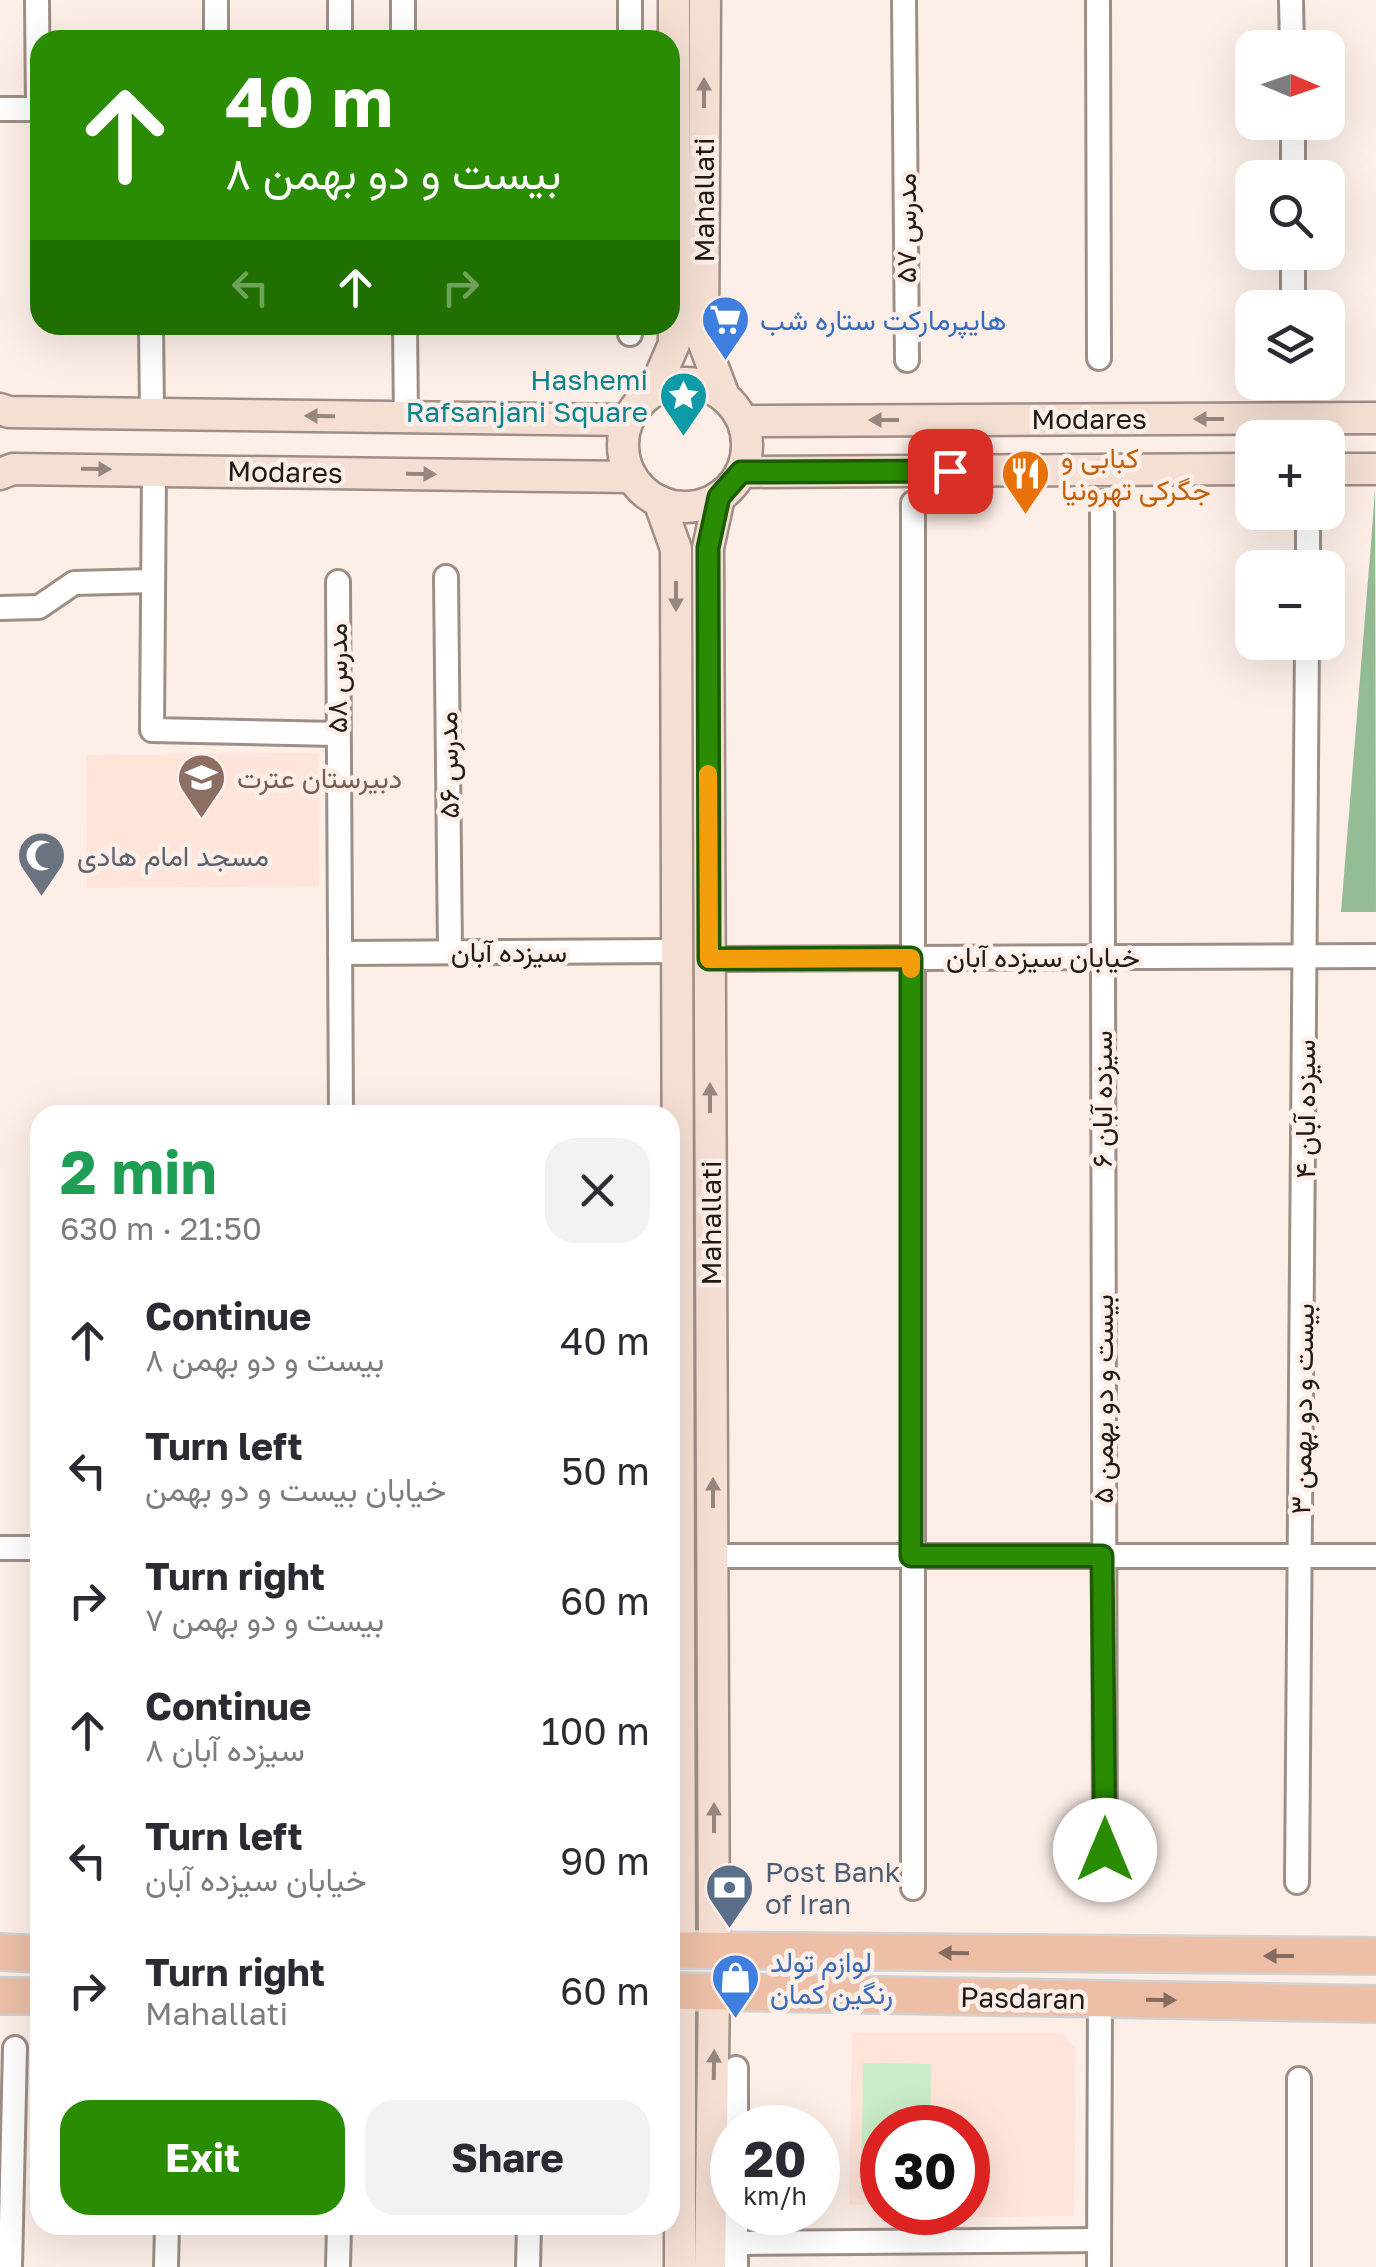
<!DOCTYPE html>
<meta charset="utf-8">
<style>
body{margin:0;font-family:"Golos Text",Vazirmatn,sans-serif;background:#f2f2f3;color:#2b2b33;height:100vh;display:flex;flex-direction:column;font-size:38px;white-space:nowrap}
*{box-sizing:border-box;margin:0}
p{font-size:32px;color:#7c7c81}
.icon{flex:none;width:55px;height:55px;fill:none;stroke:currentColor;stroke-width:2;stroke-linecap:round;stroke-linejoin:round}
.map{position:relative;flex:1;overflow:hidden}
.side{position:absolute;left:30px;top:1105px;width:650px;height:1130px;display:flex;flex-direction:column;background:#fff;border-radius:30px;box-shadow:0 10px 40px #0002}
.side>*{flex:none}
.banner{position:absolute;left:30px;top:30px;width:650px;height:305px;border-radius:30px;box-shadow:0 10px 40px #0002;background:#298c02;color:#fff;overflow:hidden}
.needle{width:65px;rotate:92deg}
.tools{position:absolute;left:1235px;top:30px;display:grid;gap:20px}
.tools a{display:grid;place-items:center;width:110px;height:110px;border-radius:20px;background:#fff;box-shadow:0 10px 40px #0002;font-size:50px}
.speed{position:absolute;left:710px;top:2105px;display:flex;gap:20px;font-size:50px;font-weight:700;text-align:center}
.speed>*{display:grid;place-content:center;width:130px;height:130px;border-radius:50%;background:#fff;box-shadow:0 10px 40px #0002;line-height:1}
.speed small{font-size:25px;font-weight:400}
.speed .limit{border:15px solid #d22;background:#fff;color:#111}
.pin{position:absolute;display:grid;place-items:center;width:85px;height:85px;color:#fff;margin:-42px;border-radius:20px;box-shadow:0 5px 15px #0006}
.me{position:absolute;width:110px;margin:-55px;rotate:0deg;stroke-linejoin:round;filter:drop-shadow(0 0 8px #0008)}
.turn{display:flex;align-items:center;gap:35px;height:210px;padding:0 30px;font-size:45px}
.turn .icon{width:130px;height:130px;stroke-width:2.5}
.turn b{display:block;font-size:70px;line-height:85px}
.lanes{display:flex;align-items:center;height:95px;padding:0 30px;background:#0003;justify-content:center;gap:50px;direction:ltr}
.lanes .off{opacity:.35}
.round{display:grid;place-items:center;flex:none;width:105px;height:105px;border-radius:30px;background:#f2f2f3}
.summary{display:flex;align-items:center;justify-content:space-between;height:170px;padding:0 30px}
h1{font-size:60px;font-weight:700;line-height:75px;color:#1e9e55}
.cta{display:flex;gap:20px;margin-top:auto;padding:20px 30px}
.cta a{flex:1;height:115px;border-radius:30px;background:#298c02;color:#fff;font-size:40px;font-weight:700;line-height:115px;text-align:center}
.cta a+a{background:#f2f2f3;color:#2b2b33}
ul{padding:0;list-style:none}
li{display:flex;align-items:center;gap:30px;height:130px;padding:0 30px}
li div{flex:1}
li b{display:block;font-size:38px}
li em{font-style:normal}
.map>svg:first-child{display:block}
.built{fill:#ffe5d9;fill-rule:evenodd}
.green{fill:#caecca}
.forest{fill:#95bd95}
.lines{fill:none;stroke-linecap:round;stroke-linejoin:round}
.minor-casing{stroke:#9e8e86;stroke-width:28}
.secondary-casing{stroke:#9e8e86;stroke-width:35}
.primary-casing{stroke:#d2d1d1;stroke-width:40}
.minor{stroke:#fff;stroke-width:22}
.secondary{stroke:#f5dfd3;stroke-width:30}
.primary{stroke:#ecbfa6;stroke-width:35}
.oneway{fill:#95867e}
.oneway2{fill:#866c5e}
.route-casing{stroke:#1b5b01;stroke-width:25}
.route{stroke:#298c02;stroke-width:18}
.slow{stroke:#f59e0b;stroke-width:18}
.labels{text-anchor:middle;stroke-width:9;stroke-linejoin:round;paint-order:stroke}
.street-label{font-size:28px;fill:#201a17;stroke:#fdefe8}
.shop-label{font-size:28px;fill:#366cbe;stroke:#fdefe8;text-anchor:start}
.culture-label{font-size:28px;fill:#0d838f;stroke:#fdefe8;text-anchor:end}
.food-label{font-size:28px;fill:#c56008;stroke:#fdefe8;text-anchor:start}
.education-label{font-size:28px;fill:#785e54;stroke:#fdefe8;text-anchor:start}
.worship-label{font-size:28px;fill:#5b616d;stroke:#fdefe8;text-anchor:start}
.service-label{font-size:28px;fill:#4e5e75;stroke:#fdefe8;text-anchor:start}
</style>
<div class="map">
<svg width="1376" height="2267" viewBox="0 0 1376 2267">
<rect width="100%" height="100%" fill="#fdefe8"/>
<g class="built">
<polygon points="318,753 319,886 87,888 86,755"/>
<path d="M852,2033H1063L1076,2048L1074,2216L875,2218L874,2204L849,2205ZM882,2128H968V2212H882Z"/>
</g>
<polygon class="green" points="863,2063 931,2064 930,2127 882,2128 882,2193 861,2192"/>
<polygon class="forest" points="1375,490 1376,912 1341,912 1371,543"/>
<g class="lines">
<defs>
<g id="minor">
<polyline points="37,0 38,109"/>
<polyline points="216,0 216,40"/>
<polyline points="403,0 403,40"/>
<polyline points="630,0 630,40"/>
<polyline points="904,0 907,360"/>
<polyline points="1098,0 1099,358"/>
<polyline points="1291,0 1292,48"/>
<polyline points="340,40 340,0"/>
<polyline points="0,109 40,109"/>
<polyline points="1293,122 1293,178"/>
<polyline points="1293,252 1293,308"/>
<polyline points="151,325 152,414"/>
<polyline points="405,325 406,418"/>
<polyline points="630,325 630,334"/>
<polyline points="154,470 152,730 337,734"/>
<polyline points="1102,502 1105,1884"/>
<polyline points="1308,568 1308,532"/>
<polyline points="446,577 450,952"/>
<polyline points="338,582 341,1115"/>
<polyline points="0,608 39,607 74,583 153,581"/>
<polyline points="340,953 678,951"/>
<polyline points="709,959 1376,956"/>
<polyline points="0,1548 40,1548 40,1551"/>
<polyline points="714,1556 1376,1556"/>
<polyline points="1297,1882 1307,642"/>
<polyline points="913,1888 913,503"/>
<polyline points="736,2068 736,2128"/>
<polyline points="736,2243 1099,2240"/>
<polyline points="10,2267 15,2048"/>
<polyline points="166,2267 167,2225"/>
<polyline points="338,2267 339,2225"/>
<polyline points="528,2267 529,2225"/>
<polyline points="736,2267 736,2212"/>
<polyline points="1099,2267 1100,1999"/>
<polyline points="1299,2267 1299,2079"/>
</g>
<g id="secondary">
<polyline points="705,0 703,341 724,396"/>
<circle cx="685" cy="445" r="62"/>
<polyline points="654,390 674,344 674,0"/>
<polyline points="0,409 9,412 628,420"/>
<polyline points="743,421 1376,418"/>
<polyline points="1328,469 1376,469"/>
<polyline points="741,472 1252,469"/>
<polyline points="0,474 13,469 632,477"/>
<polyline points="659,501 676,549 680,1950"/>
<polyline points="714,1950 708,548 719,497"/>
<polyline points="680,1990 680,2267"/>
<polyline points="710,2267 714,1991"/>
</g>
<g id="primary">
<polyline points="670,1950 1376,1956"/>
<polyline points="0,1952 40,1954"/>
<polyline points="670,1991 1376,2004"/>
<polyline points="0,1996 40,1996"/>
</g>
</defs>
<use href="#minor" class="minor-casing"/>
<use href="#secondary" class="secondary-casing"/>
<use href="#primary" class="primary-casing"/>
<use href="#minor" class="minor"/>
<use href="#secondary" class="secondary"/>
<use href="#primary" class="primary"/>
</g>
<defs><path id="oneway-solid" d="M-6-.8H1V-3.2L6.5 0L1 3.2V.8H-6Z" transform="scale(2.5)"/></defs>
<g class="oneway">
<use href="#oneway-solid" transform="translate(704 93) rotate(-90)"/>
<use href="#oneway-solid" transform="translate(320 416) rotate(-179)"/>
<use href="#oneway-solid" transform="translate(1209 419) rotate(180)"/>
<use href="#oneway-solid" transform="translate(884 420) rotate(180)"/>
<use href="#oneway-solid" transform="translate(96 469) rotate(1)"/>
<use href="#oneway-solid" transform="translate(421 474) rotate(1)"/>
<use href="#oneway-solid" transform="translate(676 596) rotate(90)"/>
<use href="#oneway-solid" transform="translate(710 1098) rotate(-90)"/>
<use href="#oneway-solid" transform="translate(713 1493) rotate(-90)"/>
<use href="#oneway-solid" transform="translate(714 1818) rotate(-90)"/>
<use href="#oneway-solid" transform="translate(714 2065) rotate(-89)"/>
</g>
<g class="oneway2">
<use href="#oneway-solid" transform="translate(954 1953) rotate(-179)"/>
<use href="#oneway-solid" transform="translate(1279 1956) rotate(-180)"/>
<use href="#oneway-solid" transform="translate(1161 2000) rotate(1)"/>
</g>
<g class="lines">
<defs>
<polyline id="route" points="950,471 741,472 719,497 708,548 709,959 911,958 911,1556 1102,1556 1105,1850"/>
</defs>
<use href="#route" class="route-casing"/>
<use href="#route" class="route"/>
<polyline class="slow" points="708,774 709,959 911,958 911,969"/>
</g>
<defs>
<symbol id="supermarket-pin" viewBox="-11 -11 22 30"><path d="M0 17L-7.5 6A9.5 9.5 0 1 1 7.5 6Z" fill="#3f7fe0" stroke="#fdefe8"/><path d="M-6-5.5h2.5l.6 2H6L4.5 2H-2.5L-4.4-4H-6ZM-1.5 3.2a1.3 1.3 0 1 0 .1 0ZM3 3.2a1.3 1.3 0 1 0 .1 0Z" fill="#fff"/></symbol>
<symbol id="sight-pin" viewBox="-11 -11 22 30"><path d="M0 17L-7.5 6A9.5 9.5 0 1 1 7.5 6Z" fill="#0f9aa8" stroke="#fdefe8"/><path d="M0-6L1.8-2.2L6-1.7L2.9 1.2L3.7 5.4L0 3.3L-3.7 5.4L-2.9 1.2L-6-1.7L-1.8-2.2Z" fill="#fff"/></symbol>
<symbol id="restaurant-pin" viewBox="-11 -11 22 30"><path d="M0 17L-7.5 6A9.5 9.5 0 1 1 7.5 6Z" fill="#e8710a" stroke="#fdefe8"/><path d="M-5-6h1v4h1v-4h1v4h1v-4h1v5L-1.5 .5V6h-2V.5L-5-1ZM5-6V6H3V1.5H1.5Q1.5-4 5-6Z" fill="#fff"/></symbol>
<symbol id="school-pin" viewBox="-11 -11 22 30"><path d="M0 17L-7.5 6A9.5 9.5 0 1 1 7.5 6Z" fill="#8d6e63" stroke="#fdefe8"/><path d="M0-5L7-2L0 1L-7-2ZM-4 1L0 2.5L4 1V4Q0 6-4 4Z" fill="#fff"/></symbol>
<symbol id="mosque-pin" viewBox="-11 -11 22 30"><path d="M0 17L-7.5 6A9.5 9.5 0 1 1 7.5 6Z" fill="#6b7280" stroke="#fdefe8"/><path d="M3.5-4.9A6 6 0 1 0 3.5 4.9A5 5 0 1 1 3.5-4.9Z" fill="#fff"/></symbol>
<symbol id="bank-pin" viewBox="-11 -11 22 30"><path d="M0 17L-7.5 6A9.5 9.5 0 1 1 7.5 6Z" fill="#5c6f8a" stroke="#fdefe8"/><path d="M-6-4H6V4H-6ZM0-2.3a2.3 2.3 0 1 0 0 4.6a2.3 2.3 0 1 0 0-4.6Z" fill="#fff"/></symbol>
<symbol id="shop-pin" viewBox="-11 -11 22 30"><path d="M0 17L-7.5 6A9.5 9.5 0 1 1 7.5 6Z" fill="#3f7fe0" stroke="#fdefe8"/><path d="M-5-2.5h2.3a2.7 3.5 0 0 1 5.4 0H5L5.5 6h-11ZM-1.5-2.5h3a1.5 2.3 0 0 0-3 0Z" fill="#fff"/></symbol>
</defs>
<g fill-rule="evenodd">
<use href="#supermarket-pin" x="698" y="292" width="55" height="75"/>
<use href="#sight-pin" x="656" y="368" width="55" height="75"/>
<use href="#restaurant-pin" x="998" y="446" width="55" height="75"/>
<use href="#school-pin" x="174" y="750" width="55" height="75"/>
<use href="#mosque-pin" x="14" y="828" width="55" height="75"/>
<use href="#bank-pin" x="702" y="1860" width="55" height="75"/>
<use href="#shop-pin" x="708" y="1950" width="55" height="75"/>
</g>
<g class="labels">
<g class="street-label">
<text transform="translate(704 200) rotate(-90)" y="10">Mahallati</text>
<text transform="translate(906 228) rotate(-90)" y="10">مدرس ۵۷</text>
<text x="1089" y="429">Modares</text>
<text transform="translate(285 472) rotate(1)" y="10">Modares</text>
<text transform="translate(337 678) rotate(-90)" y="10">مدرس ۵۸</text>
<text transform="translate(448 765) rotate(-91)" y="10">مدرس ۵۶</text>
<text x="509" y="962">سیزده آبان</text>
<text x="1043" y="967">خیابان سیزده آبان</text>
<text transform="translate(1102 1099) rotate(-90)" y="10">سیزده آبان ۶</text>
<text transform="translate(1305 1109) rotate(-90)" y="10">سیزده آبان ۴</text>
<text transform="translate(711 1223) rotate(-90)" y="10">Mahallati</text>
<text transform="translate(1103 1399) rotate(-90)" y="10">بیست و دو بهمن ۵</text>
<text transform="translate(1302 1409) rotate(-89)" y="10">بیست و دو بهمن ۳</text>
<text transform="translate(1023 1998) rotate(1)" y="10">Pasdaran</text>
</g>
<g class="shop-label">
<text x="760" y="330">هایپرمارکت ستاره شب</text>
<text x="770" y="1972">لوازم تولد<tspan x="770" dy="32">رنگین کمان</tspan></text>
</g>
<g class="culture-label">
<text x="648" y="390">Hashemi<tspan x="648" dy="32">Rafsanjani Square</tspan></text>
</g>
<g class="food-label">
<text x="1061" y="468">کبابی و<tspan x="1061" dy="32">جگرکی تهرونیا</tspan></text>
</g>
<g class="education-label">
<text x="237" y="788">دبیرستان عترت</text>
</g>
<g class="worship-label">
<text x="77" y="866">مسجد امام هادی</text>
</g>
<g class="service-label">
<text x="765" y="1882">Post Bank<tspan x="765" dy="32">of Iran</tspan></text>
</g>
</g>
</svg>
<div class="tools">
<a><svg class="needle" viewBox="-14 -14 28 28"><path d="M0-13l5 13h-10z" fill="#e53935"/><path d="M0 13l5-13h-10z" fill="#7c7c81"/></svg></a>
<a><svg class="icon" aria-label="search" viewBox="0 0 24 24"><circle cx="10" cy="10" r="6"/><path d="M15 15l6 6"/></svg></a>
<a><svg class="icon" aria-label="layers" viewBox="0 0 24 24"><path d="M12 4l9 5-9 5-9-5zM3 14l9 5 9-5"/></svg></a>
<a>+</a>
<a>−</a>
</div>
<div class="speed"><div>20<small>km/h</small></div><div class="limit">30</div></div>
<div class="pin" style="left:950px;top:471px;background:#d93025"><svg class="icon" aria-label="arrive" viewBox="0 0 24 24"><path d="M6 21V4h12l-3 4 3 4H6"/></svg></div>
<svg class="me" style="left:1105px;top:1850px" viewBox="-20 -20 40 40"><circle r="19" fill="#fff"/><path d="M0-13L10 11 0 6-10 11z" fill="#298c02"/></svg>
<div class="banner">
<div class="turn"><svg class="icon" aria-label="ahead" viewBox="0 0 24 24"><path d="M12 20V5M6 11l6-6 6 6"/></svg><div><b>40 m</b>بیست و دو بهمن ۸</div></div>
<div class="lanes"><svg class="icon off" aria-label="left" viewBox="0 0 24 24"><path d="M17 20v-9H6M10 6l-5 5 5 5"/></svg><svg class="icon" aria-label="ahead" viewBox="0 0 24 24"><path d="M12 20V5M6 11l6-6 6 6"/></svg><svg class="icon off" aria-label="right" viewBox="0 0 24 24"><path d="M7 20v-9h11M14 6l5 5-5 5"/></svg></div>
</div>
<section class="side">
<div class="summary"><div><h1>2 min</h1><p>630 m · 21:50</p></div><a class="round"><svg class="icon" aria-label="close" viewBox="0 0 24 24"><path d="M6 6l12 12M18 6L6 18"/></svg></a></div>
<ul>
<li><svg class="icon" aria-label="ahead" viewBox="0 0 24 24"><path d="M12 20V5M6 11l6-6 6 6"/></svg><div><b>Continue</b><p>بیست و دو بهمن ۸</p></div><em>40 m</em></li>
<li><svg class="icon" aria-label="left" viewBox="0 0 24 24"><path d="M17 20v-9H6M10 6l-5 5 5 5"/></svg><div><b>Turn left</b><p>خیابان بیست و دو بهمن</p></div><em>50 m</em></li>
<li><svg class="icon" aria-label="right" viewBox="0 0 24 24"><path d="M7 20v-9h11M14 6l5 5-5 5"/></svg><div><b>Turn right</b><p>بیست و دو بهمن ۷</p></div><em>60 m</em></li>
<li><svg class="icon" aria-label="ahead" viewBox="0 0 24 24"><path d="M12 20V5M6 11l6-6 6 6"/></svg><div><b>Continue</b><p>سیزده آبان ۸</p></div><em>100 m</em></li>
<li><svg class="icon" aria-label="left" viewBox="0 0 24 24"><path d="M17 20v-9H6M10 6l-5 5 5 5"/></svg><div><b>Turn left</b><p>خیابان سیزده آبان</p></div><em>90 m</em></li>
<li><svg class="icon" aria-label="right" viewBox="0 0 24 24"><path d="M7 20v-9h11M14 6l5 5-5 5"/></svg><div><b>Turn right</b><p>Mahallati</p></div><em>60 m</em></li>
</ul>
<div class="cta"><a>Exit</a><a>Share</a></div>
</section>
</div>
